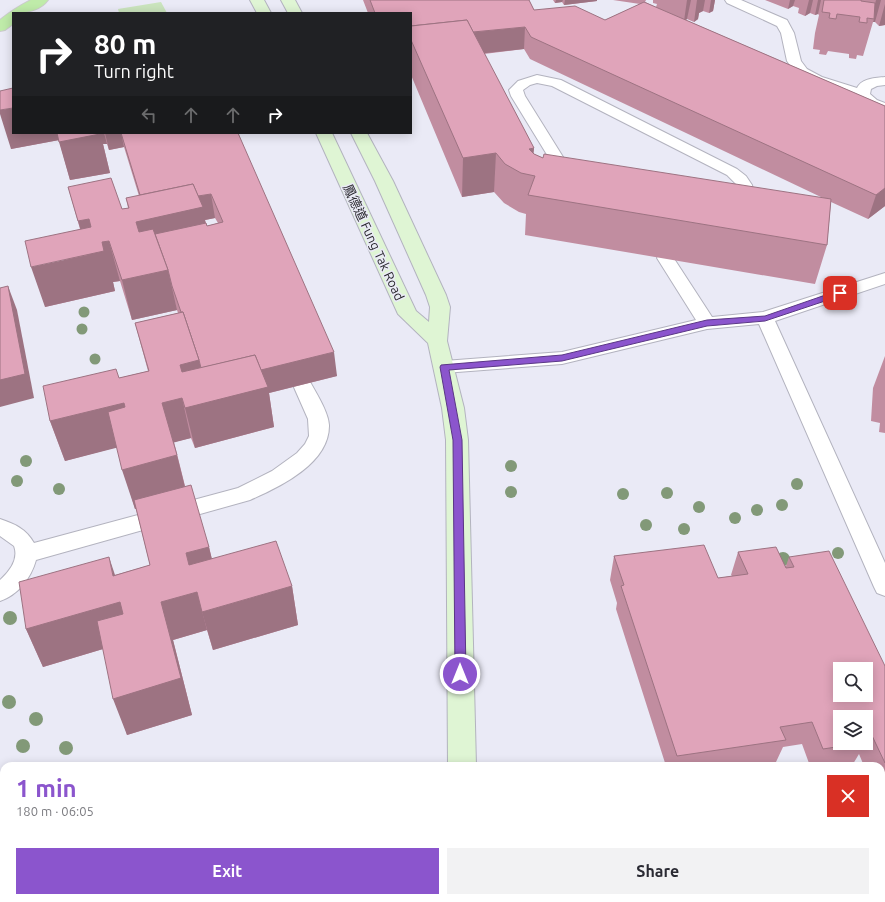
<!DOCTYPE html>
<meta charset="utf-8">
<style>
body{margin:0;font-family:Ubuntu,"Noto Sans TC",sans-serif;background:#f2f2f3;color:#2b2b33;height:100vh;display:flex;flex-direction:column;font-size:15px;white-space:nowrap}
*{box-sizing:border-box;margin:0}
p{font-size:13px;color:#7c7c81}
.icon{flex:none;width:22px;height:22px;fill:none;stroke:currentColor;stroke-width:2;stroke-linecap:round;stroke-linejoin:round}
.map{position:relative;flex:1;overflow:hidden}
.drawer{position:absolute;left:0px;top:762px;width:885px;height:140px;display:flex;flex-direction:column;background:#fff;border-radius:12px 12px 0 0;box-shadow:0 2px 10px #0003}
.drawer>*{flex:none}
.guide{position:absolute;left:12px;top:12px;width:400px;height:122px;border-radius:0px;box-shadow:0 2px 10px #0003;background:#202124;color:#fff;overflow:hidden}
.controls{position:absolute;left:833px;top:662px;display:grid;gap:8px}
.controls a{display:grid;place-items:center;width:40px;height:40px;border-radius:0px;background:#fff;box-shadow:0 2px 10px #0003;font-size:20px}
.pin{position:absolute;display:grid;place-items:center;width:34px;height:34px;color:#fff;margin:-17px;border-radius:8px;box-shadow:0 2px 6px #0006}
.me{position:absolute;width:44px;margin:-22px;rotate:0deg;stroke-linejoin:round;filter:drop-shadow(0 0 3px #0008)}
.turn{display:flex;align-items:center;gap:14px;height:84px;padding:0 16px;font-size:18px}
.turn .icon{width:52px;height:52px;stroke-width:2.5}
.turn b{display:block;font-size:28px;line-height:34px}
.lanes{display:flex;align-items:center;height:38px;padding:0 16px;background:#0003;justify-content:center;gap:20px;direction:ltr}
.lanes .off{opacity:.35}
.round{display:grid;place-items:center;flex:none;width:42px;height:42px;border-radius:0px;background:#f2f2f3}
.overview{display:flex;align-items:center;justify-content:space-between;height:68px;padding:0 16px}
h1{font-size:24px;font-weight:600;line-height:30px;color:#8b55cd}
.action{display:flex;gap:8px;margin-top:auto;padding:8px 16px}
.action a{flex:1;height:46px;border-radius:0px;background:#8b55cd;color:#fff;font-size:16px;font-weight:600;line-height:46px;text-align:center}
.action a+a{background:#f2f2f3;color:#2b2b33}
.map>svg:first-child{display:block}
.green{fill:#cae4bd}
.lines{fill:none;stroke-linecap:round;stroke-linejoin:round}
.service-casing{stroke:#b3b3bf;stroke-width:2}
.pedestrian-casing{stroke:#b3b3bf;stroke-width:2}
.tertiary-casing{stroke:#b3b3bf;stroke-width:2}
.secondary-casing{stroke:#b3b3bf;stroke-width:2}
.primary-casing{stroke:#cbcbcc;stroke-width:2}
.service{fill:#fff;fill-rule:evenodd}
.pedestrian{fill:#fff;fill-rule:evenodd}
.tertiary{fill:#fff;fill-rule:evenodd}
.secondary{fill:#dff5d4;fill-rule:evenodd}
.primary{fill:#bfeba9;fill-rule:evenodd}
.tree{fill:#829978}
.wall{fill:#c18da0;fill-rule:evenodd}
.shaded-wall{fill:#9d7382}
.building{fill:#e0a4ba;stroke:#9d7382;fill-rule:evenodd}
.route{fill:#8b55cd;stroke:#5a3785}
.labels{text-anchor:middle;stroke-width:3;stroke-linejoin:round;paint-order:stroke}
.street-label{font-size:13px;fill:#28282c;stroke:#eaeaf6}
</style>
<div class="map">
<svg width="885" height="902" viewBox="0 0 885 902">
<rect width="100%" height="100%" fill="#eaeaf6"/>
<polygon class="green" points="161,2 167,13 119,13 118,9"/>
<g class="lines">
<defs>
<g id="service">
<path d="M725,0H741L787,20L794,33L801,61L807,69L822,77L857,88C862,78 875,78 885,77V85L877,86L871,89L870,94L877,100L885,103V111L869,107L856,97L812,83L797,75L787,61L781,33L777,26L727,3Z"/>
<path d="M537,75L561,80L737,169L746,176L752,185L753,191L751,195L744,203L737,206L715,211L585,188L570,182L557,171L511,96L509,90L518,81ZM537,83L552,86L727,175L737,185L736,193L726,199L715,201L594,181L581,175L568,165L525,96L523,90L530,85Z"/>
<polygon points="665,253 671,254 712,317 763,312 885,273 885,284 775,321 885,563 885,596 877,593 874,587 759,324 707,329 562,364 444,373 437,371 435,367 437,363 444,361 562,352 696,320 657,258 659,254"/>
<path d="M302,378L309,380C316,393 328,411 329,425C330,463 280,487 250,500L36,560C31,578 18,595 0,601V580C10,571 19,559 14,546L0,536V519C15,524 26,529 34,543L238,488L272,471L297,453L305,444L309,436L308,419L293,385L295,380Z"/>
</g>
<polygon id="pedestrian" points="679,898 717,898 719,902 681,902"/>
<rect id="tertiary" x="0" y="851" width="4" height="28"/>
<g id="secondary">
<polygon points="250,0 264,0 271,13 257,13"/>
<polygon points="281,0 295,0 302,13 288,13"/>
<polygon points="316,133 332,133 416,311 429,322 430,307 426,295 375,181 351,133 367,133 393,181 446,295 450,307 447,341 464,408 468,440 476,766 448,766 446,440 442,408 428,343 398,314"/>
<rect x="437" y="898" width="30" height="4"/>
</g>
<path id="primary" d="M31,0H48C40,11 25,13 13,13V24L5,30L0,31V20C10,12 19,6 31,0Z"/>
</defs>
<use href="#service" class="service-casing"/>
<use href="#pedestrian" class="pedestrian-casing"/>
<use href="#tertiary" class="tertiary-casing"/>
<use href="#secondary" class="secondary-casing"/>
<use href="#primary" class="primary-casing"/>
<use href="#service" class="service"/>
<use href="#pedestrian" class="pedestrian"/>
<use href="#tertiary" class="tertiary"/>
<use href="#secondary" class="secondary"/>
<use href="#primary" class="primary"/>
</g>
<g class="tree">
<circle cx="84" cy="312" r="5.5"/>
<circle cx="82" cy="329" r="5.5"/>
<circle cx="95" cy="359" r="5.5"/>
<circle cx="26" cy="461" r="6"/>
<circle cx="511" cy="466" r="6"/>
<circle cx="17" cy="481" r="6"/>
<circle cx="797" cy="484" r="6"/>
<circle cx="59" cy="489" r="6"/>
<circle cx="511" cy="492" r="6"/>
<circle cx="667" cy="493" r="6"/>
<circle cx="623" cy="494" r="6"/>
<circle cx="782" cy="505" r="6"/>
<circle cx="699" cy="507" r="6"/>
<circle cx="757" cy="510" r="6"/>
<circle cx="735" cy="518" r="6"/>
<circle cx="646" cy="525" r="6"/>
<circle cx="684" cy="529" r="6"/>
<circle cx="838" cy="553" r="6"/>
<circle cx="783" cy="559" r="7"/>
<circle cx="10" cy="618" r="7"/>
<circle cx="9" cy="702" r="7"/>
<circle cx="36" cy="719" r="7"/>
<circle cx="23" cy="746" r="7"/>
<circle cx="66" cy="748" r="7"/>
</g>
<g class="wall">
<path d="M363,0H529L534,10L605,20L640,4L613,0H646L645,2L656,7L657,4L653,3V0H715L713,11L709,13L703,11L699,13L698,19L694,22L687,19L686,20L885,106V206L868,219L831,202L827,245L815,284L525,235L526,214L519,212L504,203L494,192L462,197L411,75V13H368ZM524,49L530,59L823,198L543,158L534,154L533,153L534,148L484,54Z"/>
<polygon points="553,0 597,0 597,1 564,5 562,2 555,3"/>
<polygon points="765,0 885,0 885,25 879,26 875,22 873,22 863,56 857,55 856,59 849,58 849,54 828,51 826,55 819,54 820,50 813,49 815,33 819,15 818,14 815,15 810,13 805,16 798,13 799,8 793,6 788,9"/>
<path d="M13,133H238L337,376L269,393L274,427L195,448L191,438L174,442L185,486L209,547L212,559L292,586L298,625L213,650L207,630L173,640L192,715L127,735L103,649L43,667L26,629L115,575L150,565L136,509H135L117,447L65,461L50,421L119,378L148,371L135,323L178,313L177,310L132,320L120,281L113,282L115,291L45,307L80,229L68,187L122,209L128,208L126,198L139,196L124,147L109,150L107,144H103L110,173L70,180L59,140L11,149ZM215,218L218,223L207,226L205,220Z"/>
<polygon points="885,356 885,433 879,432 880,423 871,421 873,388"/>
<path d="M738,552L786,566L789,557L885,666V812L881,804V766H864L859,754L853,764L841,766H810L802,744L783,747L776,762L748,766H666L616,609L617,603L610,580L614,556L718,578L732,576L731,575ZM840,717H866V743H840Z"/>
</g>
<g class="shaded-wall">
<polygon points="556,0 563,0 562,2 555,3"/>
<polygon points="565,0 597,0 597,1 564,5"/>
<polygon points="687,0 691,0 687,19 684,21"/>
<polygon points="697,0 705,0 703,11 699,13 698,19 694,22"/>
<polygon points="711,0 715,0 713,11 709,13"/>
<polygon points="790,0 795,0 793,6 788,9"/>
<polygon points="809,0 813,0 810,13 805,16"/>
<polygon points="818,0 821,0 818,14 815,15"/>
<polygon points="876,0 881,0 875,22 873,22 874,19 871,19"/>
<polygon points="885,4 885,25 879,26"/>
<polygon points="525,27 524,49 420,60 411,39"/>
<polygon points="13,108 13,133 69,133 70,138 11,149 0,114 0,110"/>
<polygon points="99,133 104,133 107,144 103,144 110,173 70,180 59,142"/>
<polygon points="105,133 121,133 124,147 109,150"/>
<polygon points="534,148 532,175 529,149"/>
<polygon points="496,153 494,192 462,197 463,158"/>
<polygon points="885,188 885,206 868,219 876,195"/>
<polygon points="211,194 215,218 205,220 210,247 145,261 136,222 195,197"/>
<polygon points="89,219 98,253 102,242 109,241 120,281 113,282 115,291 45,307 31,267 88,255 78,221"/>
<polygon points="168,270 177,310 132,320 122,280"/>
<polygon points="8,286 17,310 34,398 0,407 0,380"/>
<polygon points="334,352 337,376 269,393 274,427 195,448 185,408 206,383"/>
<polygon points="199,360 208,401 189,405 180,365"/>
<polygon points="182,398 191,438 172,443 162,403"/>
<polygon points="124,403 135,443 65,461 50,421"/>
<polygon points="177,455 187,495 135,509 122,470"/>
<polygon points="209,547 218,586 196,592 186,553"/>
<polygon points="109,557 122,596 113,576"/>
<polygon points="292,586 298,625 213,650 202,612"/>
<polygon points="197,592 207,630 173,640 192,715 127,735 113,699 161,602"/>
<polygon points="120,602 133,640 43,667 26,629"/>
</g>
<g class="building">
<polygon points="370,0 529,0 534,10 575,6 605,20 644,2 885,106 885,188 876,195 531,37 525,27 473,32 467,20 411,26 411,13 375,13"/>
<polygon points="824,0 861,0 861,1 875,3 874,19 867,18 867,23 859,22 860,17 837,14 836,19 829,18 830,13 822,12"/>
<polygon points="467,20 534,148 529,149 534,154 543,158 544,154 831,199 827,245 528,195 535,176 521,173 505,164 496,153 463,158 411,40 411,26"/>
<polygon points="13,88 13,108 0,110 0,91"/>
<polygon points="57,133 100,133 100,134 59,142"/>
<polygon points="121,133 238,133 334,352 261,370 255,355 201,368 199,360 183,312 181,312 172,286 168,270 155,234 206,223 207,226 223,222 211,194 198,196 193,184 140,195"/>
<polygon points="111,178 122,209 129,208 126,198 193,184 203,207 136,222 139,232 153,229 168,270 122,280 109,241 102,242 104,251 31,267 25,241 91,227 89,219 78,221 68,187"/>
<polygon points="8,286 25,374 0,380 0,288"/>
<polygon points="183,312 199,360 180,365 182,372 255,355 268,387 185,408 182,398 162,403 177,455 122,470 108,412 125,407 124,403 50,421 43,386 116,369 119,378 149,371 135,323"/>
<polygon points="191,485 209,547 186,553 189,565 276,541 292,586 202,612 197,592 161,602 181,678 113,699 97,621 123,614 120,602 26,629 19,582 109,557 113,576 150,565 134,500"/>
<path d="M704,545L718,578L748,574L738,552L776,547L786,568L794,567L789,557L829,551L885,666V763L866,723V717H840V743H862L823,749L812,722L780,727L786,740L677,756L621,586L624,585L614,556ZM840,669H866V695H840Z"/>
</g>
<polygon class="route" points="837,291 843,291 844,293 843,295 765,321 707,326 562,361 449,370 462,440 466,674 464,677 460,679 457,677 455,674 453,440 440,367 441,365 562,355 707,320 765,316"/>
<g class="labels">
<g class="street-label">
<text transform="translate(374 242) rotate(65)" y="5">鳳德道 Fung Tak Road</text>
</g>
</g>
</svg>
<div class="controls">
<a><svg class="icon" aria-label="search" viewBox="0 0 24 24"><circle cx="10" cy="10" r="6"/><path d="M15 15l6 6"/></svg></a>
<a><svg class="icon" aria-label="layers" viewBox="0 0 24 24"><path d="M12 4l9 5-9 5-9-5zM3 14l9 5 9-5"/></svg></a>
</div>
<div class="pin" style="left:840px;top:293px;background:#d93025"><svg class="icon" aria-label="arrive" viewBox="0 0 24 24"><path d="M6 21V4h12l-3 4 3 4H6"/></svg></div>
<svg class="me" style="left:460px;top:674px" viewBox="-20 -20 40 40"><circle r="17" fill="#8b55cd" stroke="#fff" stroke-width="3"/><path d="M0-11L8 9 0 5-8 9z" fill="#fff"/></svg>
<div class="guide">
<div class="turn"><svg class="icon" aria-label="right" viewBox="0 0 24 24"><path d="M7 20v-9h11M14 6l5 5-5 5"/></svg><div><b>80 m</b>Turn right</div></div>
<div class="lanes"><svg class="icon off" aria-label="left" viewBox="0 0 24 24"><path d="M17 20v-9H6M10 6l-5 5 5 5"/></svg><svg class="icon off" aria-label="ahead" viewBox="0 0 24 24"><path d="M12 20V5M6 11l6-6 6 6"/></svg><svg class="icon off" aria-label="ahead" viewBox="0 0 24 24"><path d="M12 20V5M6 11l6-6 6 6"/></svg><svg class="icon" aria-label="right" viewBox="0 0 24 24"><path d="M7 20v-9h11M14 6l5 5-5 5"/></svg></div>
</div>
<section class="drawer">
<div class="overview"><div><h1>1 min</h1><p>180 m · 06:05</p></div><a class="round" style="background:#d93025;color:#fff"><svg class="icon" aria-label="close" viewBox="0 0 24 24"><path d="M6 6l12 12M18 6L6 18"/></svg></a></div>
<div class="action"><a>Exit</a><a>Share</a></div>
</section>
</div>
